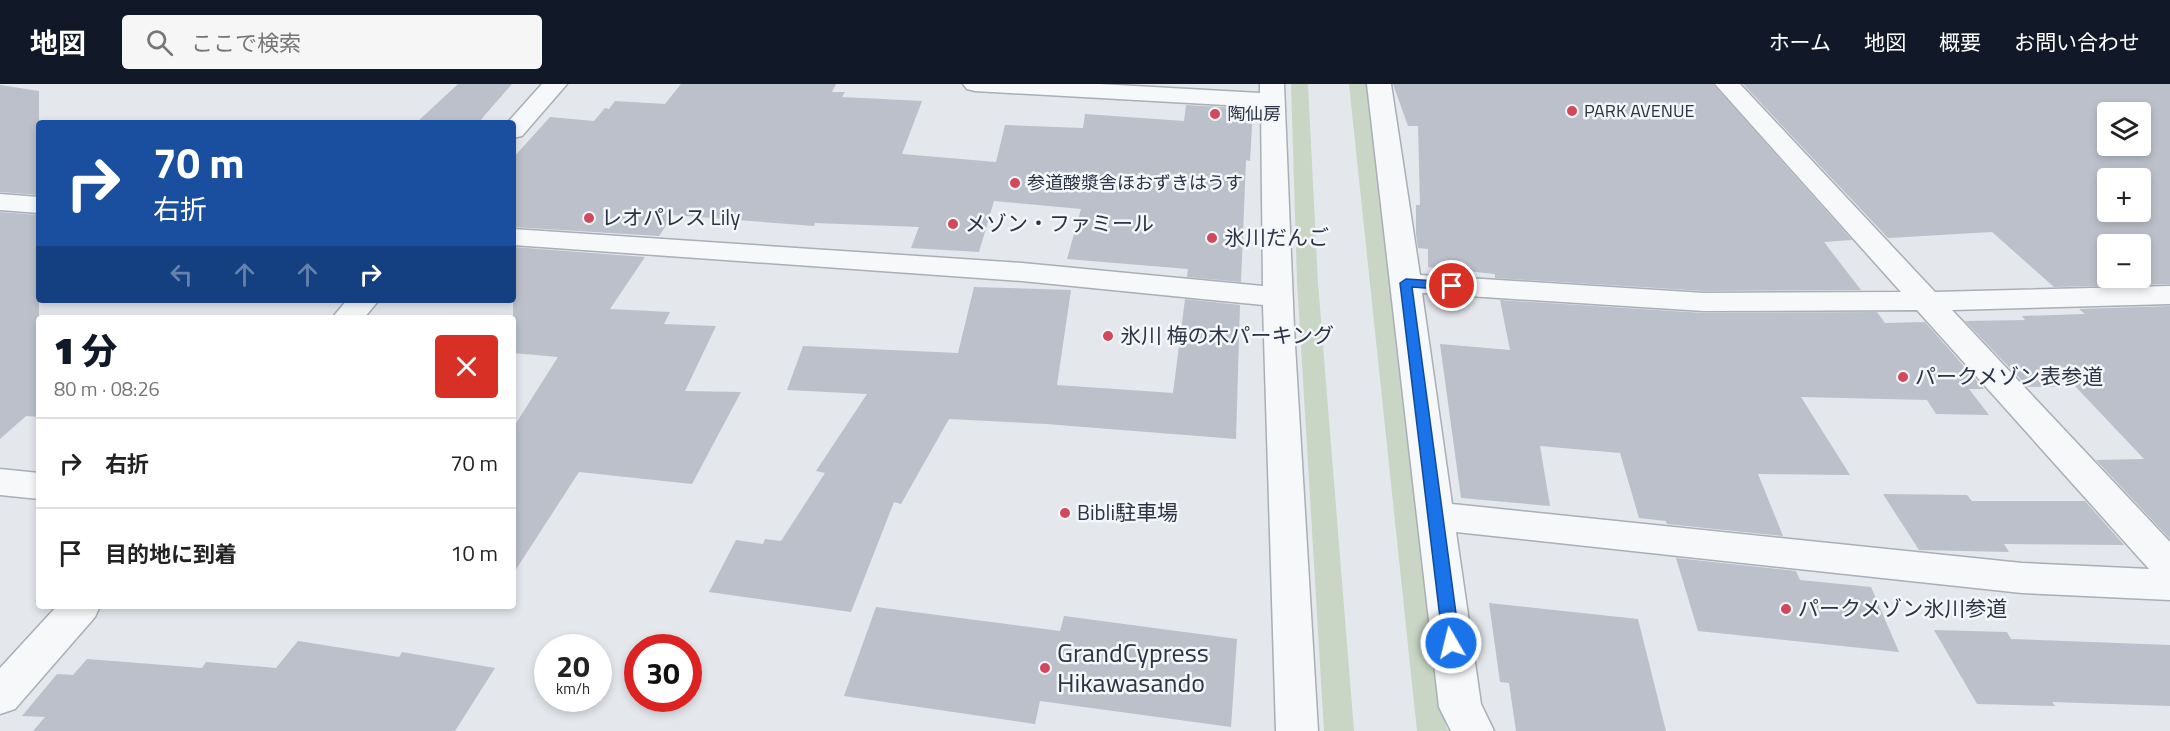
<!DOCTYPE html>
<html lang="ja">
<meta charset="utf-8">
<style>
body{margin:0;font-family:"Titillium Web","Noto Sans JP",sans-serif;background:#f6f6f6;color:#222;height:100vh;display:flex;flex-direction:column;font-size:22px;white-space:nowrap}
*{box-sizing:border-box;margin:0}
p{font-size:20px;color:#767676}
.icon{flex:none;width:33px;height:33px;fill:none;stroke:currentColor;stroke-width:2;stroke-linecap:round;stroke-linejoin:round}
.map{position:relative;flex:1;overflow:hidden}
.drawer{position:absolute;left:36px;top:231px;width:480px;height:294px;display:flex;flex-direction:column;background:#fff;border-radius:6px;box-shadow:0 3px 9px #0003}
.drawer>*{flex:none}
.top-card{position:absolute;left:36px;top:36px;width:480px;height:183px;border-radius:6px;box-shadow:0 3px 9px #0003;background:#1a4fa0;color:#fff;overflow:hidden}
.controls{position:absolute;left:2097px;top:18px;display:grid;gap:12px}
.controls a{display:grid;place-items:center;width:54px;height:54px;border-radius:6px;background:#fff;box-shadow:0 3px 9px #0003;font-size:30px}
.speed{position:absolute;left:534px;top:550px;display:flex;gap:12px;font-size:30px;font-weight:700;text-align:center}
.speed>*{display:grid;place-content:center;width:78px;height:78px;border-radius:50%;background:#fff;box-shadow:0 3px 9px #0003;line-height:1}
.speed small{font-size:15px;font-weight:400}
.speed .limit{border:9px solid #d22;background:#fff;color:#111}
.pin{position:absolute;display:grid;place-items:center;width:51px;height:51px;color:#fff;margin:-26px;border:3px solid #fff;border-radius:50%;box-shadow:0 2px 6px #0007}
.me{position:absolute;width:66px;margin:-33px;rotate:352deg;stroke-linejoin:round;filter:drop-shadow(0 0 4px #0008)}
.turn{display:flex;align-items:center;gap:21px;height:126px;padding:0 18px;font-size:27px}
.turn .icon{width:78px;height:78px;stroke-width:2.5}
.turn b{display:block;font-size:42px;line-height:51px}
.lanes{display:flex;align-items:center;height:57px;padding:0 18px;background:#0003;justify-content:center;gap:30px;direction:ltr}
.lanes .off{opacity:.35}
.round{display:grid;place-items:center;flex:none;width:63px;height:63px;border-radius:6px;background:#f6f6f6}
.head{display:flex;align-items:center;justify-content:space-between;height:102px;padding:0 18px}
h1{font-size:36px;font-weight:800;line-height:45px;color:#111827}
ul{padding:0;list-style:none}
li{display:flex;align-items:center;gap:18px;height:90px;padding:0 18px;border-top:2px solid #e0e0e0}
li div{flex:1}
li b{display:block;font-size:22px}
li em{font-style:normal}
header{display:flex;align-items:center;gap:36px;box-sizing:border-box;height:84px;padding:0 30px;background:#111827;color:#fff}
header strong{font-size:28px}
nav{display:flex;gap:33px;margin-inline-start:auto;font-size:21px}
.search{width:420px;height:54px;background:#f6f6f6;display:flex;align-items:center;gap:15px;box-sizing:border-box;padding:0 21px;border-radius:6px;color:#767676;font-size:22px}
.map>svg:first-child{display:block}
.green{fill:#c9d6c5}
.building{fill:#bbc0ca;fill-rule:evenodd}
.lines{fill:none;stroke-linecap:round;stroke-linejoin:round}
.minor-casing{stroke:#a9aeb7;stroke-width:3}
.minor{fill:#f7f8fa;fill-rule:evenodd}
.route{fill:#1a73e8;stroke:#114b97;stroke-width:1.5}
.poi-dot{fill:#d1495b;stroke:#f4f6f9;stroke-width:2}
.labels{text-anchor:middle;stroke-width:5;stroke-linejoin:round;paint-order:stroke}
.far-poi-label{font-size:18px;fill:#2b3445;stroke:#f4f6f9;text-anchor:start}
.poi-label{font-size:21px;fill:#2b3445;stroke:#f4f6f9;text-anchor:start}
.near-poi-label{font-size:26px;fill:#2b3445;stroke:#f4f6f9;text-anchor:start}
</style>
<header>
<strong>地図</strong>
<div class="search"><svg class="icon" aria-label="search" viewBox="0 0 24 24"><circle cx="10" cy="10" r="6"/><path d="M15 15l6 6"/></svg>ここで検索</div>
<nav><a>ホーム</a><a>地図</a><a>概要</a><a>お問い合わせ</a></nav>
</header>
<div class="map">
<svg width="2170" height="647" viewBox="0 0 2170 647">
<rect width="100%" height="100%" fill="#e4e7ec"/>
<g class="green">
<polygon points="1291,0 1308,0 1318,199 1354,647 1324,647 1297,196"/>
<polygon points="1349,0 1369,0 1414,362 1446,643 1449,647 1417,647"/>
</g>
<g class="building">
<polygon points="458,0 512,0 478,39 416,39"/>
<polygon points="681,0 836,0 832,8 845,8 842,13 922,17 902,70 996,78 1005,41 1083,44 1085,30 1184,37 1186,21 1253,25 1250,77 1246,76 1241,198 1187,193 1188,185 1067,175 1081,125 994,117 979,168 911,164 919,143 815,139 814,142 673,131 659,152 513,143 513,74 550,33 594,37 605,24 609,25 615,17 665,20"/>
<polygon points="1393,0 1713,0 1852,156 1824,158 1861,206 1704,207 1495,194 1495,190 1428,183 1428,165 1418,164 1416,150 1416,121 1420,121 1418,42 1408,42"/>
<path d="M1743,0H2170V200L2054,203L1992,148L1888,154ZM2108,28H2140V62H2108ZM2108,94H2140V128H2108ZM2108,160H2140V194H2108Z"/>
<polygon points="0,1 39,7 39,111 0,108"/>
<polygon points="0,128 39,131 39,333 26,332 0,355"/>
<polygon points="513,163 645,173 610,225 670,228 664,240 716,242 685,307 741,308 692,400 579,388 513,490 513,344 558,273 513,269"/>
<polygon points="974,203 1071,206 1057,301 1173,309 1185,215 1240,221 1236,355 1046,340 949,335 901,420 894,418 851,528 709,508 736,456 763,460 765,455 781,457 825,389 816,387 867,310 787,306 803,262 958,269"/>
<polygon points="1500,216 1704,229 1877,228 1885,239 1925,238 1984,305 1969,305 1989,331 1936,330 1927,316 1801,313 1850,391 1758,390 1783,452 1667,440 1666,437 1639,434 1620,369 1540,362 1550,422 1461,414 1440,260 1510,266"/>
<polygon points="2170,222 2170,455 2096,376 2144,375 2075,302 2028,303 1965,237 2025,236 2022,232 2085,230 2079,225"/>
<polygon points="1883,410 1967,411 1972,417 2085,417 2124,461 2004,460 2009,468 1919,466"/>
<polygon points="1676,474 1796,487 1800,496 1871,503 1899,568 1698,547"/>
<polygon points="1489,519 1638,535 1666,647 1516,647 1509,599 1500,598"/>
<polygon points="876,523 1060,547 1064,532 1237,555 1231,643 1040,617 1035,640 844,612"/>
<polygon points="1934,546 2007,548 2011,555 2170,561 2170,622 2052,618 2055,622 1977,620"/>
<polygon points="298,557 399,573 402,568 495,584 455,647 33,647 45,633 22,632 57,590 73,591 87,575 202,584 206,578 276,584"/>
</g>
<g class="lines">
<defs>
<g id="minor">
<polygon points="542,0 567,0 522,52 513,54 513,39 507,39"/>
<polygon points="963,0 1099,0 1260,9 1260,0 1284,0 1294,244 1318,647 1276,647 1263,221 1022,197 513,161 513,145 1022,179 1263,202 1261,23 975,7 967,5"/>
<path d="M1367,0H1391L1420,191L1704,209L1901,208L1715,0H1740L1935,208L2170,202V220L1952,226L2170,458V516L2022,509L1456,448L1481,620L1494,647H1451L1439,623ZM1422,209L1704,227L1917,226L2149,485L2022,479L1452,420Z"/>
<polygon points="0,110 39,113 39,129 0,126"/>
<polygon points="347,216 379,216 364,234 332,234"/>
<polygon points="0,385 39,389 39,415 0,411"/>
<polygon points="57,522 100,522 95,533 15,625 0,630 0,584"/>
</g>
</defs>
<use href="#minor" class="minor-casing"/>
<use href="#minor" class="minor"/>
</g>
<polygon class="route" points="1406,195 1452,198 1458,202 1452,206 1412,203 1460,559 1457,564 1451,566 1445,564 1443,559 1400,199"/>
<g class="poi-dot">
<circle cx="1572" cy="27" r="6"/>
<circle cx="1215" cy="30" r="6"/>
<circle cx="1015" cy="99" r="6"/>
<circle cx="589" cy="134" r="6"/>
<circle cx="953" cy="140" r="6"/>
<circle cx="1212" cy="154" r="6"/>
<circle cx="1108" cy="252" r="6"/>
<circle cx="1903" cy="293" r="6"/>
<circle cx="1065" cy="429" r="6"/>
<circle cx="1786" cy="525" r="6"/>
<circle cx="1045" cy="584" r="6"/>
</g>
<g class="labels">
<g class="far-poi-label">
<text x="1584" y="33">PARK AVENUE</text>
<text x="1227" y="36">陶仙房</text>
<text x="1027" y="105">参道酸漿舎ほおずきはうす</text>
</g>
<g class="poi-label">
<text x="601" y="141">レオパレス Lily</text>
<text x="965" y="147">メゾン・ファミール</text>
<text x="1224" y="161">氷川だんご</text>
<text x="1120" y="259">氷川 梅の木パーキング</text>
<text x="1915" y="300">パークメゾン表参道</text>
<text x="1077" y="436">Bibli駐車場</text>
<text x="1798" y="532">パークメゾン氷川参道</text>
</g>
<g class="near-poi-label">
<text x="1057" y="578">GrandCypress<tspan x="1057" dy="30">Hikawasando</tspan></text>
</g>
</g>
</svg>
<div class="controls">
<a><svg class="icon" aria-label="layers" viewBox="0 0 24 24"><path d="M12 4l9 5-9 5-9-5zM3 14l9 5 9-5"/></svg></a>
<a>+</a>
<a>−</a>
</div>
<div class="speed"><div>20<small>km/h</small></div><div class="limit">30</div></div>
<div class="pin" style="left:1452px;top:202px;background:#d93025"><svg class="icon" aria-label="arrive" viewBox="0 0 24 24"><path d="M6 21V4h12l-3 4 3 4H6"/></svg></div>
<svg class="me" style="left:1451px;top:559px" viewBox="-20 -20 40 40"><circle r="17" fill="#1a73e8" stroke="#fff" stroke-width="3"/><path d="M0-11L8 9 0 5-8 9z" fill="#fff"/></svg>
<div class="top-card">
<div class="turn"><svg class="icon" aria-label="right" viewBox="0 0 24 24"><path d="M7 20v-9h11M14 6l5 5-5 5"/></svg><div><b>70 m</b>右折</div></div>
<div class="lanes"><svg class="icon off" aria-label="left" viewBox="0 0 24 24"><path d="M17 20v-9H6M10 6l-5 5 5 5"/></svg><svg class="icon off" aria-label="ahead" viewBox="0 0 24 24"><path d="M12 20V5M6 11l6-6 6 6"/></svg><svg class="icon off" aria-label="ahead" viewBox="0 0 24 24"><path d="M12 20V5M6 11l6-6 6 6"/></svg><svg class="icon" aria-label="right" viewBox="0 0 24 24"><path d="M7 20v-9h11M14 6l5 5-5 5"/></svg></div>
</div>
<section class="drawer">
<div class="head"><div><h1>1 分</h1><p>80 m · 08:26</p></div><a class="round" style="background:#d93025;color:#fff"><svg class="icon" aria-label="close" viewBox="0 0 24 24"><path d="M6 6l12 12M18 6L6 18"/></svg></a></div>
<ul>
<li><svg class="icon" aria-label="right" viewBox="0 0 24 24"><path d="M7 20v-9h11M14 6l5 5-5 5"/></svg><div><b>右折</b></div><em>70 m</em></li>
<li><svg class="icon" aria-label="arrive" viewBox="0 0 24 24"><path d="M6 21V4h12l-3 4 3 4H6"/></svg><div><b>目的地に到着</b></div><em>10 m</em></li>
</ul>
</section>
</div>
